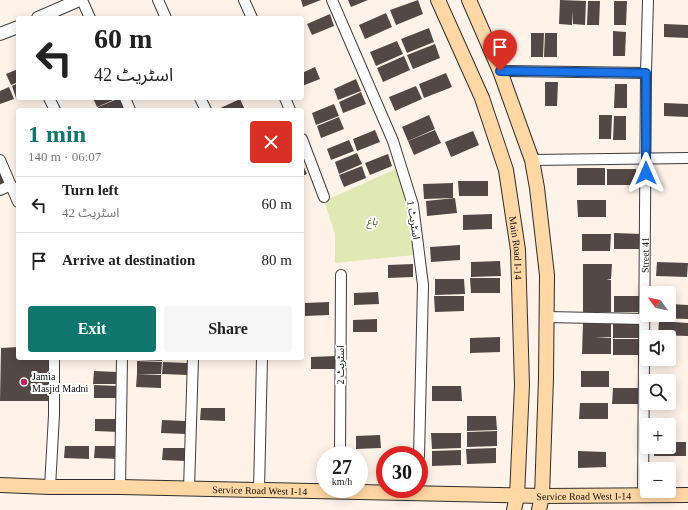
<!DOCTYPE html>
<meta charset="utf-8">
<style>
body{margin:0;font-family:"Times New Roman","Noto Sans Arabic",serif;background:#f6f6f6;color:#222;height:100vh;display:flex;flex-direction:column;font-size:15px;white-space:nowrap}
*{box-sizing:border-box;margin:0}
p{font-size:13px;color:#767676}
.icon{flex:none;width:22px;height:22px;fill:none;stroke:currentColor;stroke-width:2;stroke-linecap:round;stroke-linejoin:round}
.map{position:relative;flex:1;overflow:hidden}
.side{position:absolute;left:16px;top:108px;width:288px;height:252px;display:flex;flex-direction:column;background:#fff;border-radius:4px;box-shadow:0 2px 10px #0003}
.side>*{flex:none}
.hud{position:absolute;left:16px;top:16px;width:288px;height:84px;border-radius:4px;box-shadow:0 2px 10px #0003;background:#fff;color:#222;overflow:hidden}
.needle{width:26px;rotate:303deg}
.tools{position:absolute;left:640px;top:286px;display:grid;gap:8px}
.tools a{display:grid;place-items:center;width:36px;height:36px;border-radius:4px;background:#fff;box-shadow:0 2px 10px #0003;font-size:20px}
.speed{position:absolute;left:316px;top:446px;display:flex;gap:8px;font-size:20px;font-weight:700;text-align:center}
.speed>*{display:grid;place-content:center;width:52px;height:52px;border-radius:50%;background:#fff;box-shadow:0 2px 10px #0003;line-height:1}
.speed small{font-size:10px;font-weight:400}
.speed .limit{border:6px solid #d22;background:#fff;color:#111}
.pin{position:absolute;display:grid;place-items:center;width:34px;height:34px;color:#fff;margin:-41px -17px;border-radius:50% 50% 50% 0;rotate:-45deg;box-shadow:0 0 4px #0007}
.pin .icon{rotate:45deg}
.me{position:absolute;width:44px;margin:-22px;rotate:0deg;stroke-linejoin:round;filter:drop-shadow(0 0 3px #0008)}
.turn{display:flex;align-items:center;gap:14px;height:84px;padding:0 12px;font-size:18px}
.turn .icon{width:52px;height:52px;stroke-width:2.5}
.turn b{display:block;font-size:28px;line-height:34px}
.round{display:grid;place-items:center;flex:none;width:42px;height:42px;border-radius:4px;background:#f6f6f6}
.summary{display:flex;align-items:center;justify-content:space-between;height:68px;padding:0 12px}
h1{font-size:24px;font-weight:800;line-height:30px;color:#0f766e}
.button{display:flex;gap:8px;margin-top:auto;padding:8px 12px}
.button a{flex:1;height:46px;border-radius:4px;background:#0f766e;color:#fff;font-size:16px;font-weight:800;line-height:46px;text-align:center}
.button a+a{background:#f6f6f6;color:#222}
ul{padding:0;list-style:none}
li{display:flex;align-items:center;gap:12px;height:56px;padding:0 12px;border-top:1px solid #e0e0e0}
li div{flex:1}
li b{display:block;font-size:15px}
li em{font-style:normal}
.map>svg:first-child{display:block}
.green{fill:#e0e8b4}
.building{fill:#544847}
.lines{fill:none;stroke-linecap:round;stroke-linejoin:round}
.minor-casing{stroke:#3e3e3e;stroke-width:12}
.tertiary-casing{stroke:#3e3e3e;stroke-width:14}
.secondary-casing{stroke:#2d2d2d;stroke-width:16}
.minor{stroke:#fff;stroke-width:10}
.tertiary{stroke:#fff;stroke-width:12}
.secondary{stroke:#ffd7a4;stroke-width:14}
.route-casing{stroke:#114b97;stroke-width:10}
.route{stroke:#1a73e8;stroke-width:7}
.poi-dot{fill:#bb235c;stroke:#fff;stroke-width:1.5}
.labels{text-anchor:middle;stroke-width:4;stroke-linejoin:round;paint-order:stroke}
.street-label{font-size:10px;fill:#0b0b0b;stroke:#fff}
.park-label{font-size:10px;font-style:italic;fill:#41621c;stroke:#fff}
.poi-label{font-size:10px;fill:#0b0b0b;stroke:#fff;text-anchor:start}
</style>
<div class="map">
<svg width="688" height="510" viewBox="0 0 688 510">
<rect width="100%" height="100%" fill="#fff3e9"/>
<polygon class="green" points="398,168 408,205 414,255 335,263 335,234 324,201"/>
<g class="building">
<polygon points="301,0 321,0 303,7"/>
<polygon points="348,0 368,0 351,7"/>
<polygon points="418,0 423,14 396,25 390,10"/>
<polygon points="560,0 586,1 585,25 573,24 573,11 572,25 559,24"/>
<polygon points="588,1 600,1 599,25 587,25"/>
<polygon points="614,1 627,1 626,25 614,25"/>
<polygon points="386,13 392,27 365,39 359,25"/>
<polygon points="330,14 334,26 312,35 307,24"/>
<polygon points="664,24 688,25 688,38 664,37"/>
<polygon points="429,28 434,42 407,53 401,39"/>
<polygon points="613,31 626,32 625,56 613,56"/>
<polygon points="531,33 544,33 543,57 531,57"/>
<polygon points="545,33 557,33 557,57 544,57"/>
<polygon points="397,41 403,54 376,66 370,52"/>
<polygon points="435,44 440,58 413,69 407,55"/>
<polygon points="404,56 410,70 383,82 377,68"/>
<polygon points="315,67 320,79 302,86 302,73"/>
<polygon points="18,69 18,82 11,85 6,74"/>
<polygon points="446,73 452,87 424,98 419,84"/>
<polygon points="356,79 361,91 338,100 334,89"/>
<polygon points="545,82 558,82 557,106 545,106"/>
<polygon points="18,83 18,97 16,98 12,86"/>
<polygon points="615,84 627,84 627,108 614,108"/>
<polygon points="416,86 422,99 395,111 389,97"/>
<polygon points="9,87 14,99 0,104 0,91"/>
<polygon points="361,92 366,104 343,113 339,102"/>
<polygon points="93,98 118,98 97,107"/>
<polygon points="120,98 125,110 99,110 98,107"/>
<polygon points="240,99 245,110 216,110"/>
<polygon points="664,103 688,104 688,117 664,116"/>
<polygon points="334,104 339,116 316,125 312,113"/>
<polygon points="429,115 435,129 408,141 402,127"/>
<polygon points="599,115 612,115 611,139 599,139"/>
<polygon points="614,116 626,116 626,140 613,140"/>
<polygon points="339,117 344,129 321,138 317,126"/>
<polygon points="375,130 380,142 357,151 353,139"/>
<polygon points="435,130 441,143 414,155 408,141"/>
<polygon points="473,131 479,145 451,157 445,142"/>
<polygon points="349,140 354,151 331,160 327,149"/>
<polygon points="357,153 362,164 339,174 335,162"/>
<polygon points="388,154 392,166 370,175 365,163"/>
<polygon points="302,163 307,174 302,176"/>
<polygon points="362,166 366,178 344,187 339,175"/>
<rect x="577" y="168" width="28" height="17"/>
<rect x="607" y="169" width="29" height="16"/>
<polygon points="0,172 7,183 0,186"/>
<polygon points="458,181 488,181 488,196 459,196"/>
<polygon points="453,183 453,198 424,199 423,184"/>
<polygon points="455,198 457,213 427,216 426,201"/>
<polygon points="577,200 606,200 606,217 578,217"/>
<polygon points="492,214 492,229 463,230 463,215"/>
<polygon points="614,233 643,234 643,249 614,249"/>
<polygon points="582,234 611,234 610,251 582,251"/>
<polygon points="460,245 460,260 431,262 430,247"/>
<polygon points="500,261 501,276 471,277 471,262"/>
<polygon points="657,262 688,263 687,277 656,276"/>
<polygon points="413,264 413,277 388,278 388,265"/>
<polygon points="583,264 612,264 611,279 606,279 611,280 611,312 583,312"/>
<polygon points="470,278 500,278 500,293 471,293"/>
<polygon points="435,279 464,279 465,294 435,295"/>
<polygon points="378,292 379,304 354,305 354,293"/>
<polygon points="434,296 464,296 464,311 435,312"/>
<rect x="614" y="296" width="29" height="16"/>
<polygon points="329,302 329,315 305,316 305,303"/>
<polygon points="669,304 688,305 688,319 657,318 658,315 669,315"/>
<polygon points="377,319 377,332 353,332 353,320"/>
<polygon points="659,321 688,323 688,336 658,335"/>
<polygon points="583,322 611,322 611,337 595,338 611,338 611,354 582,354"/>
<rect x="613" y="322" width="29" height="16"/>
<polygon points="500,337 500,352 470,353 470,338"/>
<rect x="613" y="339" width="29" height="16"/>
<polygon points="18,347 18,358 49,358 49,401 0,401 1,348"/>
<polygon points="335,356 336,369 311,369 311,357"/>
<polygon points="137,358 162,358 162,361 137,360"/>
<polygon points="137,361 162,362 161,374 137,374"/>
<polygon points="163,362 187,363 187,375 162,374"/>
<polygon points="94,371 118,372 118,384 93,384"/>
<rect x="581" y="371" width="28" height="16"/>
<polygon points="137,374 161,375 161,388 136,387"/>
<polygon points="94,385 118,386 118,398 94,398"/>
<polygon points="432,386 461,386 462,401 432,401"/>
<polygon points="613,388 641,388 641,404 612,404"/>
<polygon points="580,403 608,403 608,419 579,419"/>
<polygon points="201,408 225,408 225,421 200,420"/>
<polygon points="467,416 496,416 497,430 467,431"/>
<polygon points="95,419 120,419 119,432 95,431"/>
<polygon points="162,420 186,421 186,434 161,433"/>
<polygon points="497,431 497,446 467,447 467,432"/>
<polygon points="431,433 461,433 461,448 432,449"/>
<polygon points="380,435 381,448 356,449 356,436"/>
<polygon points="669,442 686,442 686,456 654,456 655,447 669,447"/>
<polygon points="65,446 89,446 89,459 64,458"/>
<polygon points="95,446 119,446 119,459 94,458"/>
<polygon points="163,448 187,448 186,461 162,460"/>
<polygon points="496,448 496,463 467,464 466,449"/>
<polygon points="461,450 461,465 432,466 432,451"/>
<polygon points="578,451 606,452 606,467 578,468"/>
</g>
<g class="lines">
<defs>
<g id="minor">
<polyline points="82,0 90,18"/>
<polyline points="158,0 166,18"/>
<polyline points="244,0 252,18"/>
<polyline points="332,0 393,141 413,205 423,285 419,456"/>
<polyline points="500,71 646,73"/>
<polyline points="49,98 55,110"/>
<polyline points="125,98 130,110"/>
<polyline points="200,98 206,110"/>
<polyline points="285,98 290,110"/>
<polyline points="302,139 324,197"/>
<polyline points="0,160 18,202"/>
<polyline points="532,160 688,158"/>
<polyline points="0,190 11,185"/>
<polyline points="547,317 645,319"/>
<polyline points="340,455 341,275"/>
<polyline points="50,487 54,415 54,358"/>
<polyline points="120,487 122,358"/>
<polyline points="189,489 193,358"/>
<polyline points="259,490 262,358"/>
<path id="s1" d="M643,495L646,73L648,0"/>
</g>
<g id="tertiary">
<polyline points="38,18 79,0"/>
<polyline points="0,34 18,27"/>
</g>
<g id="secondary">
<path id="s2" d="M438,0L482,98L506,170L518,250L522,385L517,496L514,510"/>
<polyline points="469,0 500,71 532,160 537,188 547,275 546,378 542,496 539,510"/>
<path id="s3" d="M0,485L50,487H120L542,496L688,495"/>
</g>
</defs>
<use href="#minor" class="minor-casing"/>
<use href="#tertiary" class="tertiary-casing"/>
<use href="#secondary" class="secondary-casing"/>
<use href="#minor" class="minor"/>
<use href="#tertiary" class="tertiary"/>
<use href="#secondary" class="secondary"/>
</g>
<g class="lines">
<defs>
<polyline id="route" points="500,71 646,73 646,173"/>
</defs>
<use href="#route" class="route-casing"/>
<use href="#route" class="route"/>
</g>
<circle class="poi-dot" cx="24" cy="382" r="4"/>
<g class="labels">
<g class="street-label">
<text transform="translate(414 220) rotate(81)" y="4">اسٹریٹ 1</text>
<text dy="4" stroke="none"><textPath href="#s2" startOffset="262">Main Road I-14</textPath></text>
<text dy="4" stroke="none"><textPath href="#s1" startOffset="240">Street 41</textPath></text>
<text transform="translate(340 365) rotate(-90)" y="4">اسٹریٹ 2</text>
<text dy="4" stroke="none"><textPath href="#s3" startOffset="260">Service Road West I-14</textPath></text>
<text dy="4" stroke="none"><textPath href="#s3" startOffset="584">Service Road West I-14</textPath></text>
</g>
<g class="park-label">
<text x="372" y="225">باغ</text>
</g>
<g class="poi-label">
<text x="32" y="380">Jamia<tspan x="32" dy="12">Masjid Madni</tspan></text>
</g>
</g>
</svg>
<div class="tools">
<a><svg class="needle" viewBox="-14 -14 28 28"><path d="M0-13l5 13h-10z" fill="#e53935"/><path d="M0 13l5-13h-10z" fill="#767676"/></svg></a>
<a><svg class="icon" aria-label="sound" viewBox="0 0 24 24"><path d="M4 9h4l5-4v14l-5-4H4zM17 9q2 3 0 6"/></svg></a>
<a><svg class="icon" aria-label="search" viewBox="0 0 24 24"><circle cx="10" cy="10" r="6"/><path d="M15 15l6 6"/></svg></a>
<a>+</a>
<a>−</a>
</div>
<div class="speed"><div>27<small>km/h</small></div><div class="limit">30</div></div>
<div class="pin" style="left:500px;top:71px;background:#d93025"><svg class="icon" aria-label="arrive" viewBox="0 0 24 24"><path d="M6 21V4h12l-3 4 3 4H6"/></svg></div>
<svg class="me" style="left:646px;top:173px" viewBox="-20 -20 40 40"><path d="M0-17L14 15 0 8-14 15z" fill="#1a73e8" stroke="#fff" stroke-width="4"/></svg>
<div class="hud">
<div class="turn"><svg class="icon" aria-label="left" viewBox="0 0 24 24"><path d="M17 20v-9H6M10 6l-5 5 5 5"/></svg><div><b>60 m</b>اسٹریٹ 42</div></div>
</div>
<section class="side">
<div class="summary"><div><h1>1 min</h1><p>140 m · 06:07</p></div><a class="round" style="background:#d93025;color:#fff"><svg class="icon" aria-label="close" viewBox="0 0 24 24"><path d="M6 6l12 12M18 6L6 18"/></svg></a></div>
<ul>
<li><svg class="icon" aria-label="left" viewBox="0 0 24 24"><path d="M17 20v-9H6M10 6l-5 5 5 5"/></svg><div><b>Turn left</b><p>اسٹریٹ 42</p></div><em>60 m</em></li>
<li><svg class="icon" aria-label="arrive" viewBox="0 0 24 24"><path d="M6 21V4h12l-3 4 3 4H6"/></svg><div><b>Arrive at destination</b></div><em>80 m</em></li>
</ul>
<div class="button"><a>Exit</a><a>Share</a></div>
</section>
</div>
